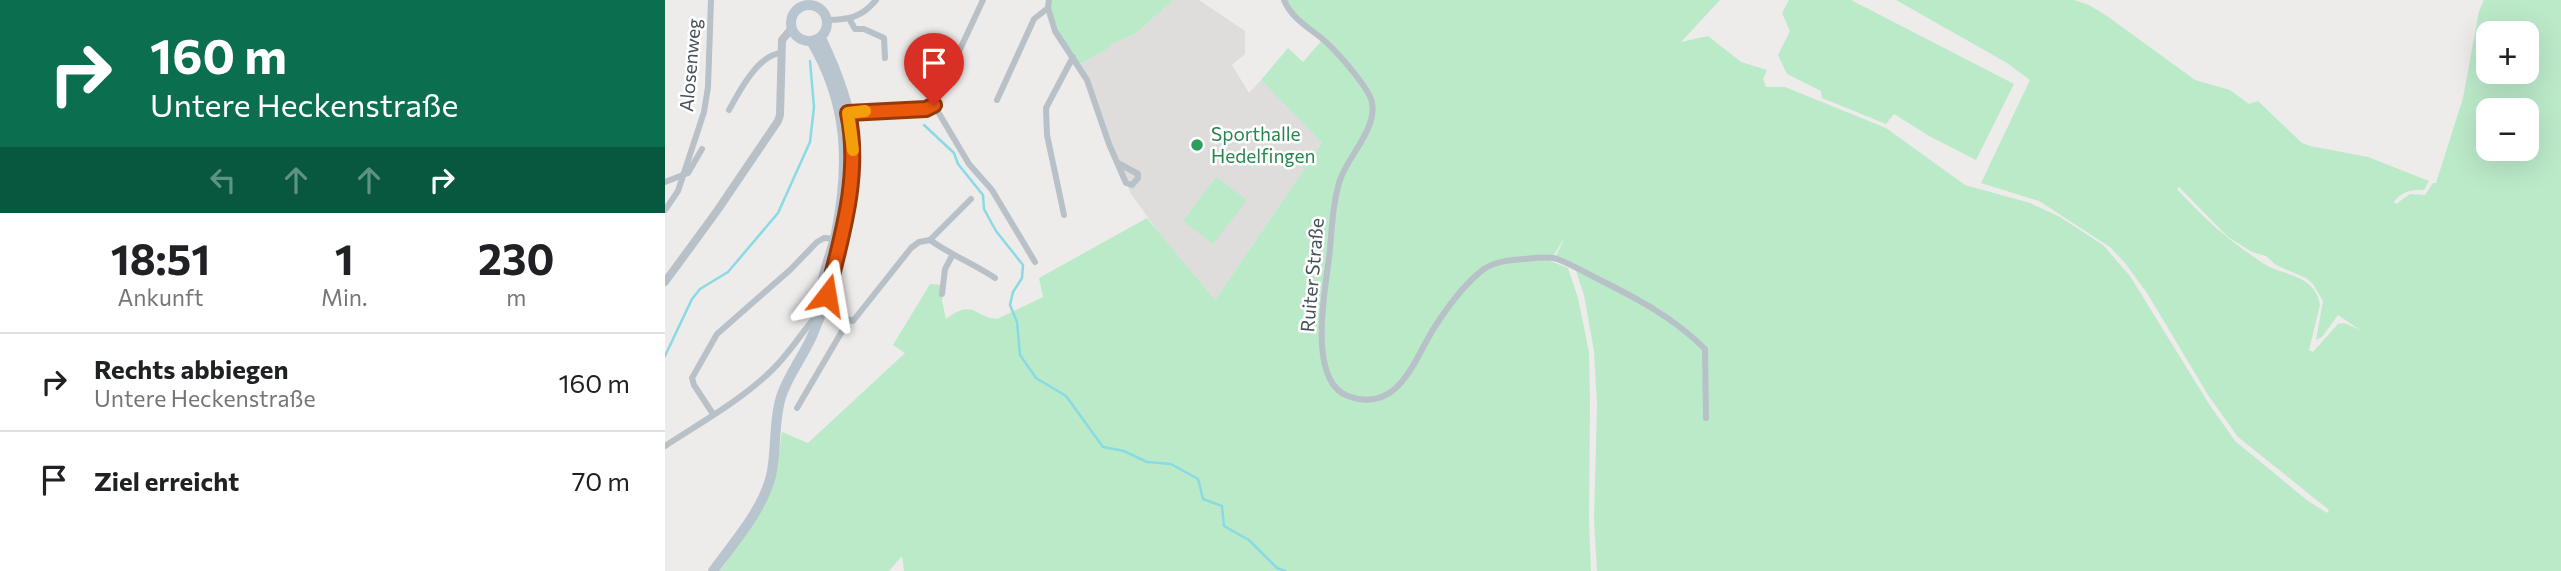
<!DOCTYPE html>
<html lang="de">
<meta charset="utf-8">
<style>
body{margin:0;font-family:Commissioner,sans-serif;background:#f6f6f6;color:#202124;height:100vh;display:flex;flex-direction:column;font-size:26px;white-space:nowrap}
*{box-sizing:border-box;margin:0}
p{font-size:23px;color:#757577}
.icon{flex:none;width:38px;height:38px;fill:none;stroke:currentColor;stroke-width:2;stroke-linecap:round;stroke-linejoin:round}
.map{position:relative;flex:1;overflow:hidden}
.side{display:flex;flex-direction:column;background:#fff;width:665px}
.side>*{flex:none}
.top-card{background:#0b6e4f;color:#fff;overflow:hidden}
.fabs{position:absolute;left:1811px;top:21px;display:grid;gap:14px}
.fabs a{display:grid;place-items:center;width:63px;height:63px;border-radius:14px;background:#fff;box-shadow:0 7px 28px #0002;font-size:35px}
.pin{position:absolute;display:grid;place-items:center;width:60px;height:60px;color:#fff;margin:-72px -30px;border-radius:50% 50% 50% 0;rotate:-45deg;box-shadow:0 0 7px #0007}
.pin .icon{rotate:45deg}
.me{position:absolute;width:77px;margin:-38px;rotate:14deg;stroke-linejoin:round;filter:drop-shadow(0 0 5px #0008)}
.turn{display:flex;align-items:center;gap:24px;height:147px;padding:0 35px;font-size:32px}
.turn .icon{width:91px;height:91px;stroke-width:2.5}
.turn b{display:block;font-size:49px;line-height:60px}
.lanes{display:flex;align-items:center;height:66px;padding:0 35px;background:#0003;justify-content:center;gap:35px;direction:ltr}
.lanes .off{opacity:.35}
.eta{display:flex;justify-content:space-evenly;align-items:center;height:119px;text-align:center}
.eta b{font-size:42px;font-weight:700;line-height:49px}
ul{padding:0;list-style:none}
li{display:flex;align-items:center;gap:21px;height:98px;padding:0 35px;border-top:2px solid #e0e0e0}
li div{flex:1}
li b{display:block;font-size:26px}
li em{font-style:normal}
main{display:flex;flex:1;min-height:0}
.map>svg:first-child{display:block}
.education{fill:#dfdcdc}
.green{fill:#bbeac9;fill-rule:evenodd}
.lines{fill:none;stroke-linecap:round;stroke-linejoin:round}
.stream{stroke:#8adae4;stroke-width:2.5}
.minor{stroke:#b7c1c7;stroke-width:6}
.tertiary{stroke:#b7c1c7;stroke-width:8}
.secondary{stroke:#b9c5ce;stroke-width:10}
.route-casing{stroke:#983908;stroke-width:18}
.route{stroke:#ea580c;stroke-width:12}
.slow{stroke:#f59e0b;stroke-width:12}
.leisure-dot{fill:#2e9e5b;stroke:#fff;stroke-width:2.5}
.labels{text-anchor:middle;stroke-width:5;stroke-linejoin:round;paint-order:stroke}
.street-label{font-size:19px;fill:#455057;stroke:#fff}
.leisure-label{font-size:19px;fill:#27864d;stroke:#fff;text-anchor:start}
</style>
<main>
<section class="side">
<div class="top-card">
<div class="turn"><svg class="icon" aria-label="right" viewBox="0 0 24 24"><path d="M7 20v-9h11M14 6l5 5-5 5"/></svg><div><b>160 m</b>Untere Heckenstraße</div></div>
<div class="lanes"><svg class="icon off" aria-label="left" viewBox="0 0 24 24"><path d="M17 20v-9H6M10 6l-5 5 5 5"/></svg><svg class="icon off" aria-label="ahead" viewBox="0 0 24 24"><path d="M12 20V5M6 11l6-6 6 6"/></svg><svg class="icon off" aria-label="ahead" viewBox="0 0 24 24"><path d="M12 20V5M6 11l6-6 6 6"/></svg><svg class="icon" aria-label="right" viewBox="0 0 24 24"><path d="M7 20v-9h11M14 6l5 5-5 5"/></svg></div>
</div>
<div class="eta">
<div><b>18:51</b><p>Ankunft</p></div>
<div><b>1</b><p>Min.</p></div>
<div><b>230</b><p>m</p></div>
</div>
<ul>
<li><svg class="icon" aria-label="right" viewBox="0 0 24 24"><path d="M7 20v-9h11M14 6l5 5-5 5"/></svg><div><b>Rechts abbiegen</b><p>Untere Heckenstraße</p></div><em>160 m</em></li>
<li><svg class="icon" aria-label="arrive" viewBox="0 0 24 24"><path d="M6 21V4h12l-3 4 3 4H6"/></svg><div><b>Ziel erreicht</b></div><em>70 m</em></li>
</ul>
</section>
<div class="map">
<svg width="1896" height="571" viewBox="0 0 1896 571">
<rect width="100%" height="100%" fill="#eeebeb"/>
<polygon class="education" points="508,0 534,0 580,31 580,54 567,65 584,93 596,80 657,143 550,300 498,238 466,194 413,65 441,50 446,44 470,34"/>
<g class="green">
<polygon points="384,0 508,0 470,34 446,44 441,50 413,65 390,31"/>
<path d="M619,0H1055L1016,42L1043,36L1076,62L1102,70L1098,79L1101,87H1120L1221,128L1300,185L1365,203L1395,217L1438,245L1465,276L1544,404L1570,441L1643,501L1662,513L1664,510L1573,437L1543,395L1482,293L1460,263L1445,247L1374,201L1316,183L1365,80L1342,63L1231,0H1409L1424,5L1442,16L1530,80L1565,90L1584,104L1593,101L1637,143L1645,146L1703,157L1764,181L1759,190C1747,189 1736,192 1729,202L1731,204L1745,194L1760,195L1768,183H1771L1798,98L1814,11L1819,0H1896V571H932L929,520L932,404L929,351L919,295L910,268L890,258L900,237L885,261L903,268L913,298L924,352L925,402L924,521L926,571H239L237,556L224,571H55L96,510L111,472L117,432L143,443L240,353L228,345L265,284L278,285L277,301L281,319C308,298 309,317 332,319L378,297L374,278L482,218L550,300L657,143L596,80L623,48L638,62L658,39L631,18ZM1824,33H1862V72H1824ZM1824,110H1862V149H1824ZM1514,187L1563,237L1587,252L1601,256L1611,265L1641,278L1648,284L1658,301L1651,340L1657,337L1673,315L1695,330L1679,323L1673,324L1648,352L1644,350L1655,305C1651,279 1627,276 1607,268C1601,266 1594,260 1589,257C1559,237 1536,215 1512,189Z"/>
<polygon points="1124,0 1186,0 1349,84 1311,160 1264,136 1229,114 1221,124 1157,98 1156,91 1122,74 1113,55 1125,31 1117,13"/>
<polygon points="551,177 582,200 548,244 518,221"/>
</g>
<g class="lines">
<g class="stream">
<polyline points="259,125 289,153 293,164 318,195 319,209 331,231 358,265 357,278 348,292 345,305 352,322 355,355 371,378 401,396 438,447 459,451 482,462 506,464 533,479 538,499 557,506 559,526 584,540 612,568 620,571"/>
<polyline points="0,356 27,299 35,289 63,272 113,213 145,142 149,107 145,61"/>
</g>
<g class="minor">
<polyline points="384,0 383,8 390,31 422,80 444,144 461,183 467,185 473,178 473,174 453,163"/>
<path d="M619,0C626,17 641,26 655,37C668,47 705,88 707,103C712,129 683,156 675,180C667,205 667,232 664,258C660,291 642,381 683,396C735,415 749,358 771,325C784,305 800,283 819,269C831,261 846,260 860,259C870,258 882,256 892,259C906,264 921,273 935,280C973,299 1009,318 1040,349L1041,418"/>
<path d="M162,20C184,20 197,17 211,0"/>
<polyline points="185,20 190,29 199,29 219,38 220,58"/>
<polyline points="332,100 369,19 383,8"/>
<polyline points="269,105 304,164 327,190 370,262"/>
<path d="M64,110C74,92 93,54 117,53"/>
<polyline points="181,114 262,109 269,105 318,0"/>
<polyline points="0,182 23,173 37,149"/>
<polyline points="0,210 13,191 39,112 43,87 46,0"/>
<polyline points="399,215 382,135 381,108 408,57"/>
<polyline points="265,240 306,199"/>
<polyline points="277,294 280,269 287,256"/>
<path d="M156,308L188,321L246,248L254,242L265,240C286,255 309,264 330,278"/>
<polyline points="132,408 183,321"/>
<polyline points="48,414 29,385 27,378 52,334 125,270 152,242 159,238 172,239"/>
<path d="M0,446C35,423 75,401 106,371C122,356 133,338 147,321L153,319"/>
</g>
<polyline class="tertiary" points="0,282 52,211 113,121 115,115 117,40 127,28"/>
<g class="secondary">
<circle cx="144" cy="23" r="18"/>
<path d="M146,41C183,103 185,163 171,233C166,255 155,278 156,301"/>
<path d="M48,571C69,542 97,511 106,476C112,450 108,423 116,397C123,375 138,357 147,336C170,284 193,196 188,139C185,104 171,69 156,38"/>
</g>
</g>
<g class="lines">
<defs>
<path id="route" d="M162,295C177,236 196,174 183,113L261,109L269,105"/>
</defs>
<use href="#route" class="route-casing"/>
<use href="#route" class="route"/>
<polyline class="slow" points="188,150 183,113 200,111"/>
</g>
<circle class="leisure-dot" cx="532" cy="145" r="7"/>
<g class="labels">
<g class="street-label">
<text transform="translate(25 65) rotate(-85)" y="7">Alosenweg</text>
<text transform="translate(647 275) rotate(-85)" y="7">Ruiter Straße</text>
</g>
<g class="leisure-label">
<text x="546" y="141">Sporthalle<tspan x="546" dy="22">Hedelfingen</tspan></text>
</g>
</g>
</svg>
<div class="fabs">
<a>+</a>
<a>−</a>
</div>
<div class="pin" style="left:269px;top:105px;background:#d93025"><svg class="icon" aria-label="arrive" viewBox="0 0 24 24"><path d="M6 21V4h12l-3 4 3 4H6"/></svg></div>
<svg class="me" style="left:162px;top:295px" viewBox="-20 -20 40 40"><path d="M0-17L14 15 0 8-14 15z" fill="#ea580c" stroke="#fff" stroke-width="4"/></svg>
</div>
</main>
